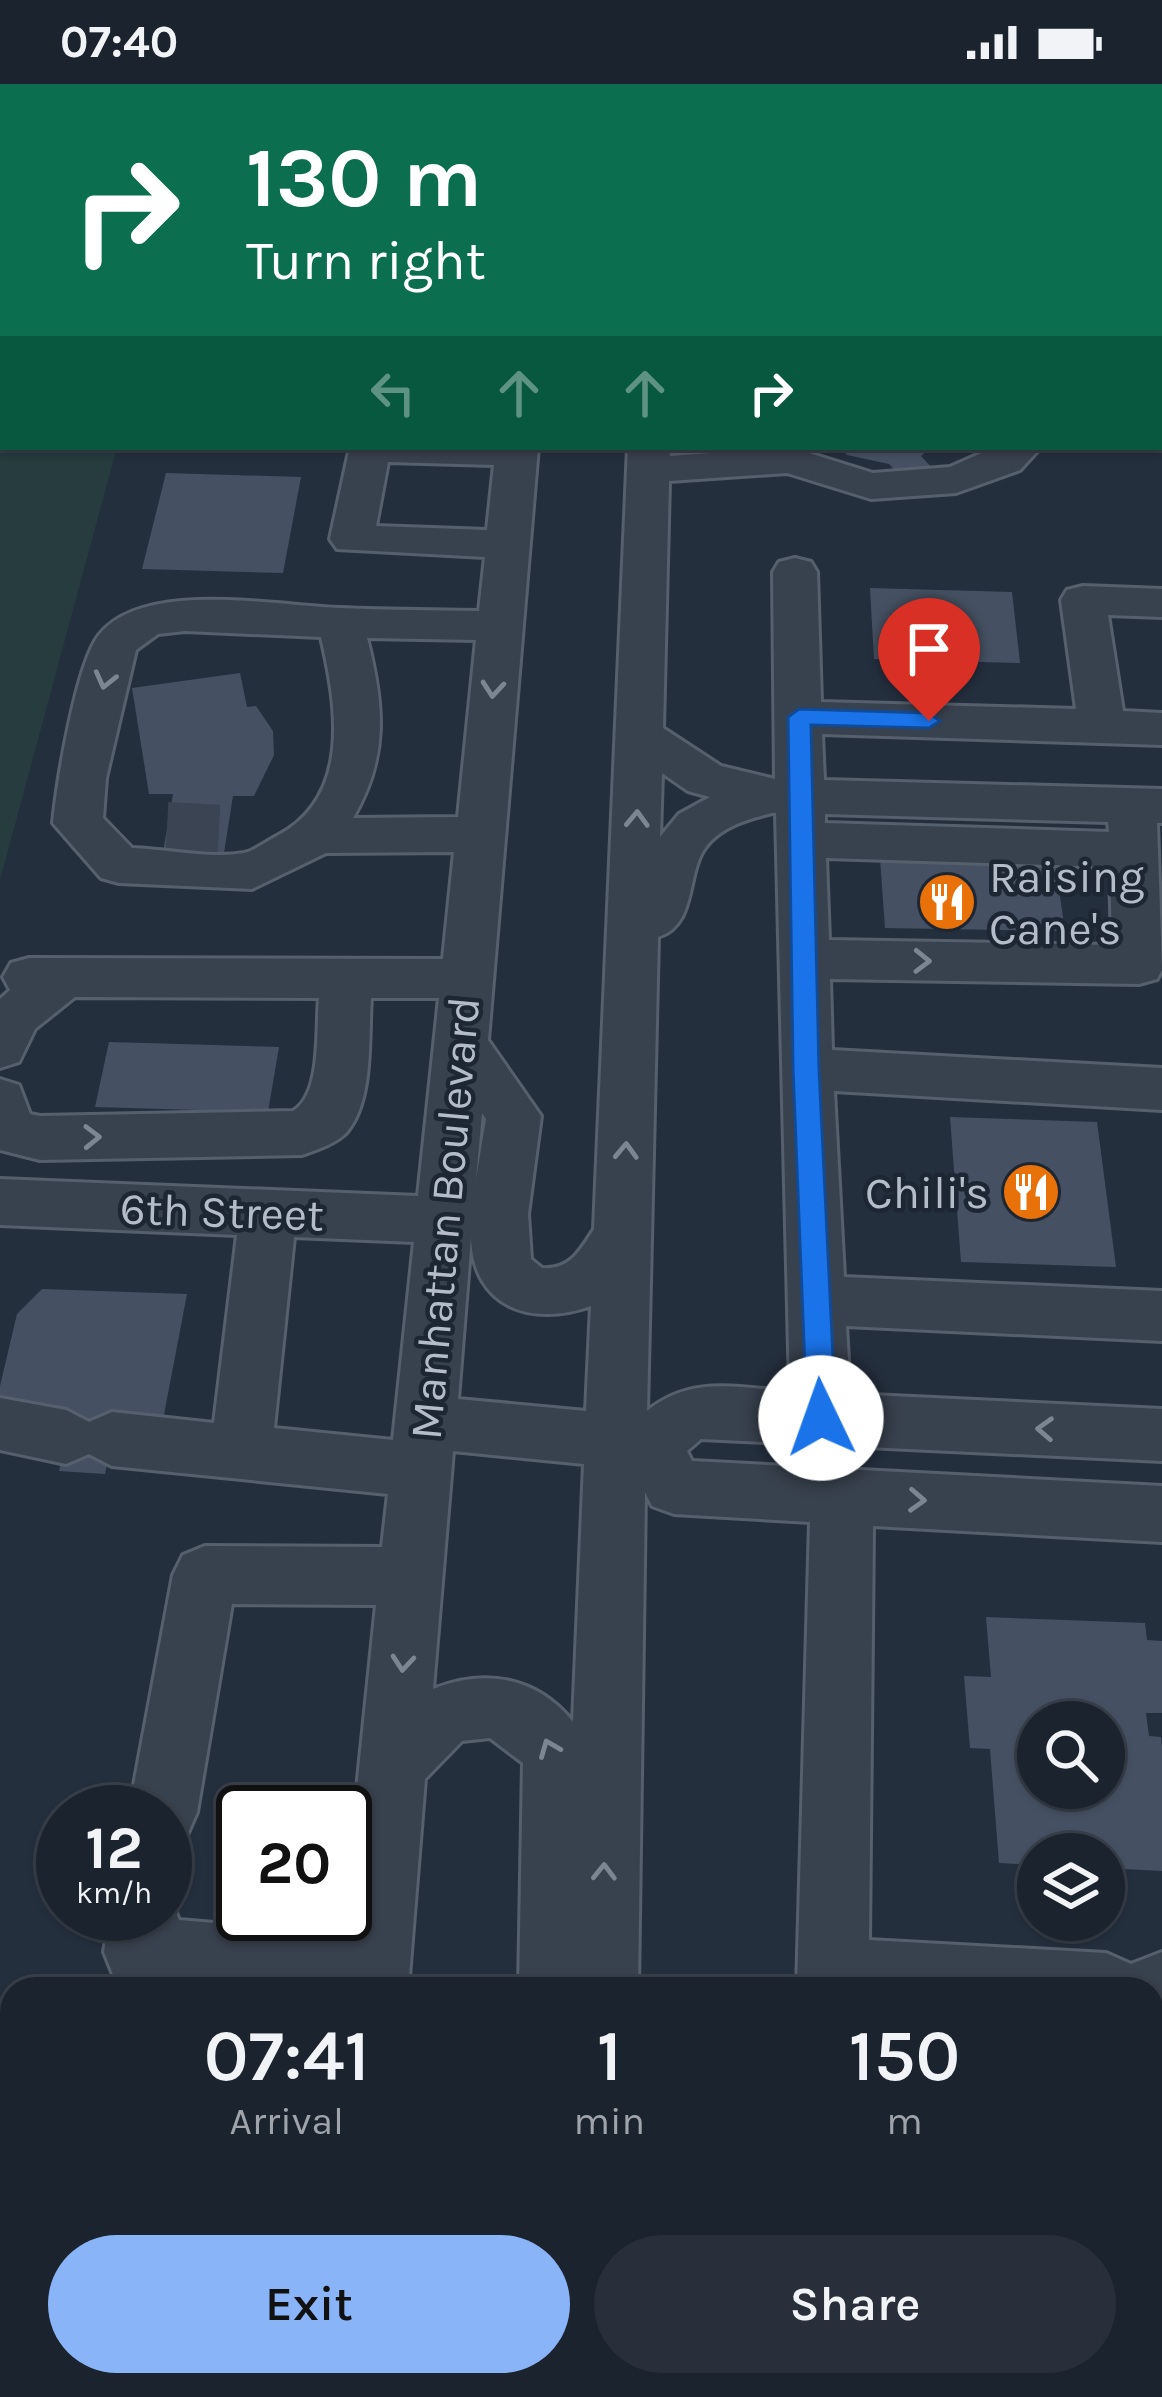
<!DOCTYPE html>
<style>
body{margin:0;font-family:Karla,sans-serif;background:#282f3a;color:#f1f3f6;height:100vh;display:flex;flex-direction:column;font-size:45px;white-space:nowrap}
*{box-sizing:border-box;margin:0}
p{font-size:39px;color:#a0a4aa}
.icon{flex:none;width:66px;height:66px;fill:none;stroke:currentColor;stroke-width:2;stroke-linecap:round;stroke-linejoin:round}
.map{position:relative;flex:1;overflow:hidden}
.details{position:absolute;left:0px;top:1893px;width:1164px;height:420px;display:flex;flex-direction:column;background:#1b232e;border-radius:36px 36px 0 0;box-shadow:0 3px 9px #0004,0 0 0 3px #39404a}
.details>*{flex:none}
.top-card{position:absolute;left:0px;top:0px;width:1164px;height:366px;box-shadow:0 3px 9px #0004,0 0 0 3px #39404a;background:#0b6e4f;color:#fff;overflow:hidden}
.fabs{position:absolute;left:1017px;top:1617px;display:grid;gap:24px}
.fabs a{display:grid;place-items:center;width:108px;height:108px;border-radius:50%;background:#1b232e;box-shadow:0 3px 9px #0004,0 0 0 3px #39404a;font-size:60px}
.speed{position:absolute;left:36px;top:1701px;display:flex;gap:24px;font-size:60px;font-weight:700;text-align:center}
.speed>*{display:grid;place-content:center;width:156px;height:156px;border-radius:50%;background:#1b232e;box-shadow:0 3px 9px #0004,0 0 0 3px #39404a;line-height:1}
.speed small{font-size:30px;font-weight:400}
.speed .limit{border:6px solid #111;border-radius:18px;background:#fff;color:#111}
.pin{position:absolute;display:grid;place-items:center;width:102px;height:102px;color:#fff;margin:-123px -51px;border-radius:50% 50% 50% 0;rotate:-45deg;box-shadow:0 0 12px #0007}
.pin .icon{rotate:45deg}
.me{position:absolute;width:132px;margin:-66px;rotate:357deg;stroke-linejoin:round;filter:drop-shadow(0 0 9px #0008)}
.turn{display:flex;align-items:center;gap:42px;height:252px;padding:0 48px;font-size:54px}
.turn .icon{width:156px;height:156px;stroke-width:2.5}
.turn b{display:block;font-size:84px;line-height:102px}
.lanes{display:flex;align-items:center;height:114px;padding:0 48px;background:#0003;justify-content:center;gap:60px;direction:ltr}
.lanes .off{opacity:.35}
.eta{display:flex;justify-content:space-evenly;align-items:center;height:204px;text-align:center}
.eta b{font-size:72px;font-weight:600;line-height:84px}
.button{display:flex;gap:24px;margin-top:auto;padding:24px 48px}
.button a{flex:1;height:138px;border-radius:72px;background:#8ab4f8;color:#111;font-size:48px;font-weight:600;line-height:138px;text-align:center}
.button a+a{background:#282f3a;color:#f1f3f6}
.status{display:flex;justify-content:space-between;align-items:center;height:84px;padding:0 60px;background:#1b232e;direction:ltr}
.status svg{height:33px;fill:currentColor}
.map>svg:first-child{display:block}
.green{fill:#263c3f}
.building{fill:#455162;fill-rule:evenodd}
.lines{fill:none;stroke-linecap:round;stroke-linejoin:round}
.minor-tunnel{stroke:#3a4453;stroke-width:52;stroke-dasharray:52 27;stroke-linecap:butt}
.minor-casing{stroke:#565f6c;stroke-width:6}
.minor{fill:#38414e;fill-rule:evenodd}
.oneway{stroke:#7c8592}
.route{fill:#1a73e8;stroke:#114b97;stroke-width:3}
.labels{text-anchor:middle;stroke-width:9;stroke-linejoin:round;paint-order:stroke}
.poi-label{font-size:45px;fill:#b4bcc9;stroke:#1d2633;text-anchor:start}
.street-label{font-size:45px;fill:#b4bcc9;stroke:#1d2633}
</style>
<div class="status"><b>07:40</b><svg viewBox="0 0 49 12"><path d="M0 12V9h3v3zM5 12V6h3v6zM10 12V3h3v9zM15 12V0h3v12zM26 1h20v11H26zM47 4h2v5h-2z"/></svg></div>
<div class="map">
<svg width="1162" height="2313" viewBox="0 0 1162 2313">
<rect width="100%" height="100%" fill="#242f3e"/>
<polygon class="green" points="0,274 3,363 117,363 0,796"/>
<g class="building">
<polygon points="840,363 931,363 921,372 934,386 903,395 889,380 847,371"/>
<polygon points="166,389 301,393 283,489 142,485"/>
<polygon points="870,504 1012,508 1020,579 874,575"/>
<polygon points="240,589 247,623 256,622 273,647 274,671 254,712 233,712 223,775 162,774 173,710 149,710 132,604"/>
<polygon points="880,774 1055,778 1065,847 885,844"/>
<polygon points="109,958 279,963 268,1028 95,1023"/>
<polygon points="950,1033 1097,1038 1116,1183 961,1178"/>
<polygon points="42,1205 187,1210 162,1341 116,1339 105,1390 59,1387 71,1333 0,1330 0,1302 17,1230"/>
<path d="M986,1533L1145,1539L1147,1556L1162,1557V1629H1146L1149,1652L1161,1653L1162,1663V1787L1104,1784V1770H1038V1781L999,1779L990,1665L970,1664L964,1592L991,1593ZM1038,1638H1104V1704H1038Z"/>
<polygon points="10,2301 199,2301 198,2313 8,2313"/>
</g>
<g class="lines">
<polyline class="minor-tunnel" points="167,744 227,747"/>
<defs>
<g id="minor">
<polygon points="101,0 137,0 140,3 103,3"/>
<polygon points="190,0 224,0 225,3 189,3"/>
<polygon points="412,0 505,0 508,3 409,3"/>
<polygon points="535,0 569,0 570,3 534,3"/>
<polygon points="644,0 678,0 679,3 643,3"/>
<polygon points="756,0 790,0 791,3 755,3"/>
<rect x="1161" y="106" width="1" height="22"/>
<polygon points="0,210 3,211 3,235 0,234"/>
<rect x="1161" y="221" width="1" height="24"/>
<path d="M350,363H538L488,956L541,1032L528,1130L531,1175L542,1184C570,1186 580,1167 594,1145L628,363H670V372L790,363L873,389L950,383L995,363H1041L1020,386L956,409L871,415L787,389L669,397L663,644L721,682L775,695L773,488L779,478L795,474L811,478L817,488L821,618L1076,625L1061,516L1067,506L1083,502L1162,505V533L1108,531L1123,627L1162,629V661L822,650L824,696L1162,705V739H1157L1162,886L1157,895L1139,900L830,895L832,966L1162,984V1026L834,1007L844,1193L1162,1207V1257L846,1242L850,1310L1162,1325V1377L701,1355L687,1367L692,1377L1162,1402V1458L873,1442L869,1856L1106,1869L1131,1880L1162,1868V1940L1152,1943V1905H797L810,1438L674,1430L652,1422L645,1408L638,1905H519L523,1679L490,1654L462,1657L425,1695L408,1905H159L114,1893L104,1868L110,1830H165V1803L179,1836L342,1850L376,1521L232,1520L197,1728L187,1751L165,1760V1728H129L173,1491L183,1471L205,1462L382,1463L388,1410L112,1382L89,1370L66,1380L0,1366V1314L66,1326L89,1338L112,1328L214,1339L237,1151L0,1141V1095L418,1112L439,914H371C368,953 374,1017 346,1049C335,1060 316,1066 302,1071L40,1076L0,1066V995L19,1001L30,1030L40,1032L293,1027C322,1010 316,945 319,914L75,913L35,945L19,978L0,984V915L10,906L3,893L11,879L29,874L443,875L454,768L326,769L252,805L119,799L101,794L53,739C57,699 76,580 99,551C143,495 277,522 340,524C386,526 433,526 479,527L485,473L337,465L330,455ZM388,378L494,381L487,446L376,442ZM185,547L321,553C337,622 352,713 277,752C267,757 254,767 244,769C210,775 166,765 132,764L103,734L106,694L136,566L158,550ZM367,554L476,556L458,733L353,734C389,672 384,621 367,554ZM662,689L688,707L710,713L679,730L660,753ZM772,729H776L790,1307C735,1304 692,1291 647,1327L658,853C697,841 686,790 705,764C720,743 748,735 772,729ZM825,730L1108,738L1109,748L825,739ZM826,774L1110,783L1112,861L829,856ZM482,1029L486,1035L476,1095ZM294,1153L414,1158L393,1356L274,1344ZM471,1153C473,1224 532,1243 591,1222L586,1327L458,1315ZM453,1367L584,1380L573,1638C537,1593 485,1584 433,1605Z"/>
<polygon points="1152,2047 1162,2048 1162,2122 1152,2121"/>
<polygon points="1152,2200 1162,2201 1162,2279 1152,2278"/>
<polygon points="296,2301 374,2301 374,2313 294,2313"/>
<polygon points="556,2301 634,2301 635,2313 555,2313"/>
<polygon points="807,2301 885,2301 886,2313 806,2313"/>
</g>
</defs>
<use href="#minor" class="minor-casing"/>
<use href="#minor" class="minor"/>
</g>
<defs><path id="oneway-chevron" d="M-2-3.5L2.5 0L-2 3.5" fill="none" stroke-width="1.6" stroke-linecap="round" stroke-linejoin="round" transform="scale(3)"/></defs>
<g class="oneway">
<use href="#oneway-chevron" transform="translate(105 596) rotate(104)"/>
<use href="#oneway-chevron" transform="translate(493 605) rotate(95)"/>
<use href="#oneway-chevron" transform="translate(637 735) rotate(-88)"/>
<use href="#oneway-chevron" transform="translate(922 877) rotate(1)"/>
<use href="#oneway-chevron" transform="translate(92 1053) rotate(-1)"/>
<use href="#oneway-chevron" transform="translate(626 1067) rotate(-88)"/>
<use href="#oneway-chevron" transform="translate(1045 1345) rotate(-177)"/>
<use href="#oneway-chevron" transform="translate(917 1416) rotate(3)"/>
<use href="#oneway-chevron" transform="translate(403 1579) rotate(95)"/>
<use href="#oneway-chevron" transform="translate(549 1664) rotate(-112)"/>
<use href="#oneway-chevron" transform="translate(604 1788) rotate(-89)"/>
</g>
<polygon class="route" points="799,625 929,629 940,637 929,644 811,641 819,985 836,1334 831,1343 821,1347 811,1343 807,1334 793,985 788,633"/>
<defs>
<symbol id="restaurant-disc" viewBox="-11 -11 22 22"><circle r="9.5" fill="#e8710a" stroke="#1d2633"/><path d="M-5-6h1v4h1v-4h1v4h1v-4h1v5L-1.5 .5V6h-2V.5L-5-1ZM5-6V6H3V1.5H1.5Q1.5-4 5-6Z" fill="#fff"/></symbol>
</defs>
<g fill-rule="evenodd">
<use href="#restaurant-disc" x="914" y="785" width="66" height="66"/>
<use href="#restaurant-disc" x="998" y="1075" width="66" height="66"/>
</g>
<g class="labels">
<g class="poi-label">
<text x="989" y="808">Raising<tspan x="989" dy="52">Cane's</tspan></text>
<text x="989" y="1124" text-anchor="end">Chili's</text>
</g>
<g class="street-label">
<text transform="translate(222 1127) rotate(2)" y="16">6th Street</text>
<text transform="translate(444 1134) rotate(-85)" y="16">Manhattan Boulevard</text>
</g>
</g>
</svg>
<div class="fabs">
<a><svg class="icon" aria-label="search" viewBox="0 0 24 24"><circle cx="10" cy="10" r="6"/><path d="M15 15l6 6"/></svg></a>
<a><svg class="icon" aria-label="layers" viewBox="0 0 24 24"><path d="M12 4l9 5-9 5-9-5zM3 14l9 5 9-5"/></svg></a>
</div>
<div class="speed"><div>12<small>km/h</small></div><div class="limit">20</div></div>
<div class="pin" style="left:929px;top:637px;background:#d93025"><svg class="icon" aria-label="arrive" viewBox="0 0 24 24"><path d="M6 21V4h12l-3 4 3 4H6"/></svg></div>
<svg class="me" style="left:821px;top:1334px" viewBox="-20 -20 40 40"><circle r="19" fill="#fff"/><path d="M0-13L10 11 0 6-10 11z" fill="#1a73e8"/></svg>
<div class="top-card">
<div class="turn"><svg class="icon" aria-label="right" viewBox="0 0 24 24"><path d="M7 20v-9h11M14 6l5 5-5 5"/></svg><div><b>130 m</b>Turn right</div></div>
<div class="lanes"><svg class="icon off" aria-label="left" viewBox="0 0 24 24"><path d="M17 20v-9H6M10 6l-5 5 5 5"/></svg><svg class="icon off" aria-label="ahead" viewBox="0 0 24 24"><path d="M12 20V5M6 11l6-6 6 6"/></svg><svg class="icon off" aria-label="ahead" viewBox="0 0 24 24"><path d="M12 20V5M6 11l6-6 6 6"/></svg><svg class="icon" aria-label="right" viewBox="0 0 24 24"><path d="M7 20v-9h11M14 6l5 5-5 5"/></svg></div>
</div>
<section class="details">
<div class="eta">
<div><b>07:41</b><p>Arrival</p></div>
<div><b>1</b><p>min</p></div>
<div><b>150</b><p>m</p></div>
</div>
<div class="button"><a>Exit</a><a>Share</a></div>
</section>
</div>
